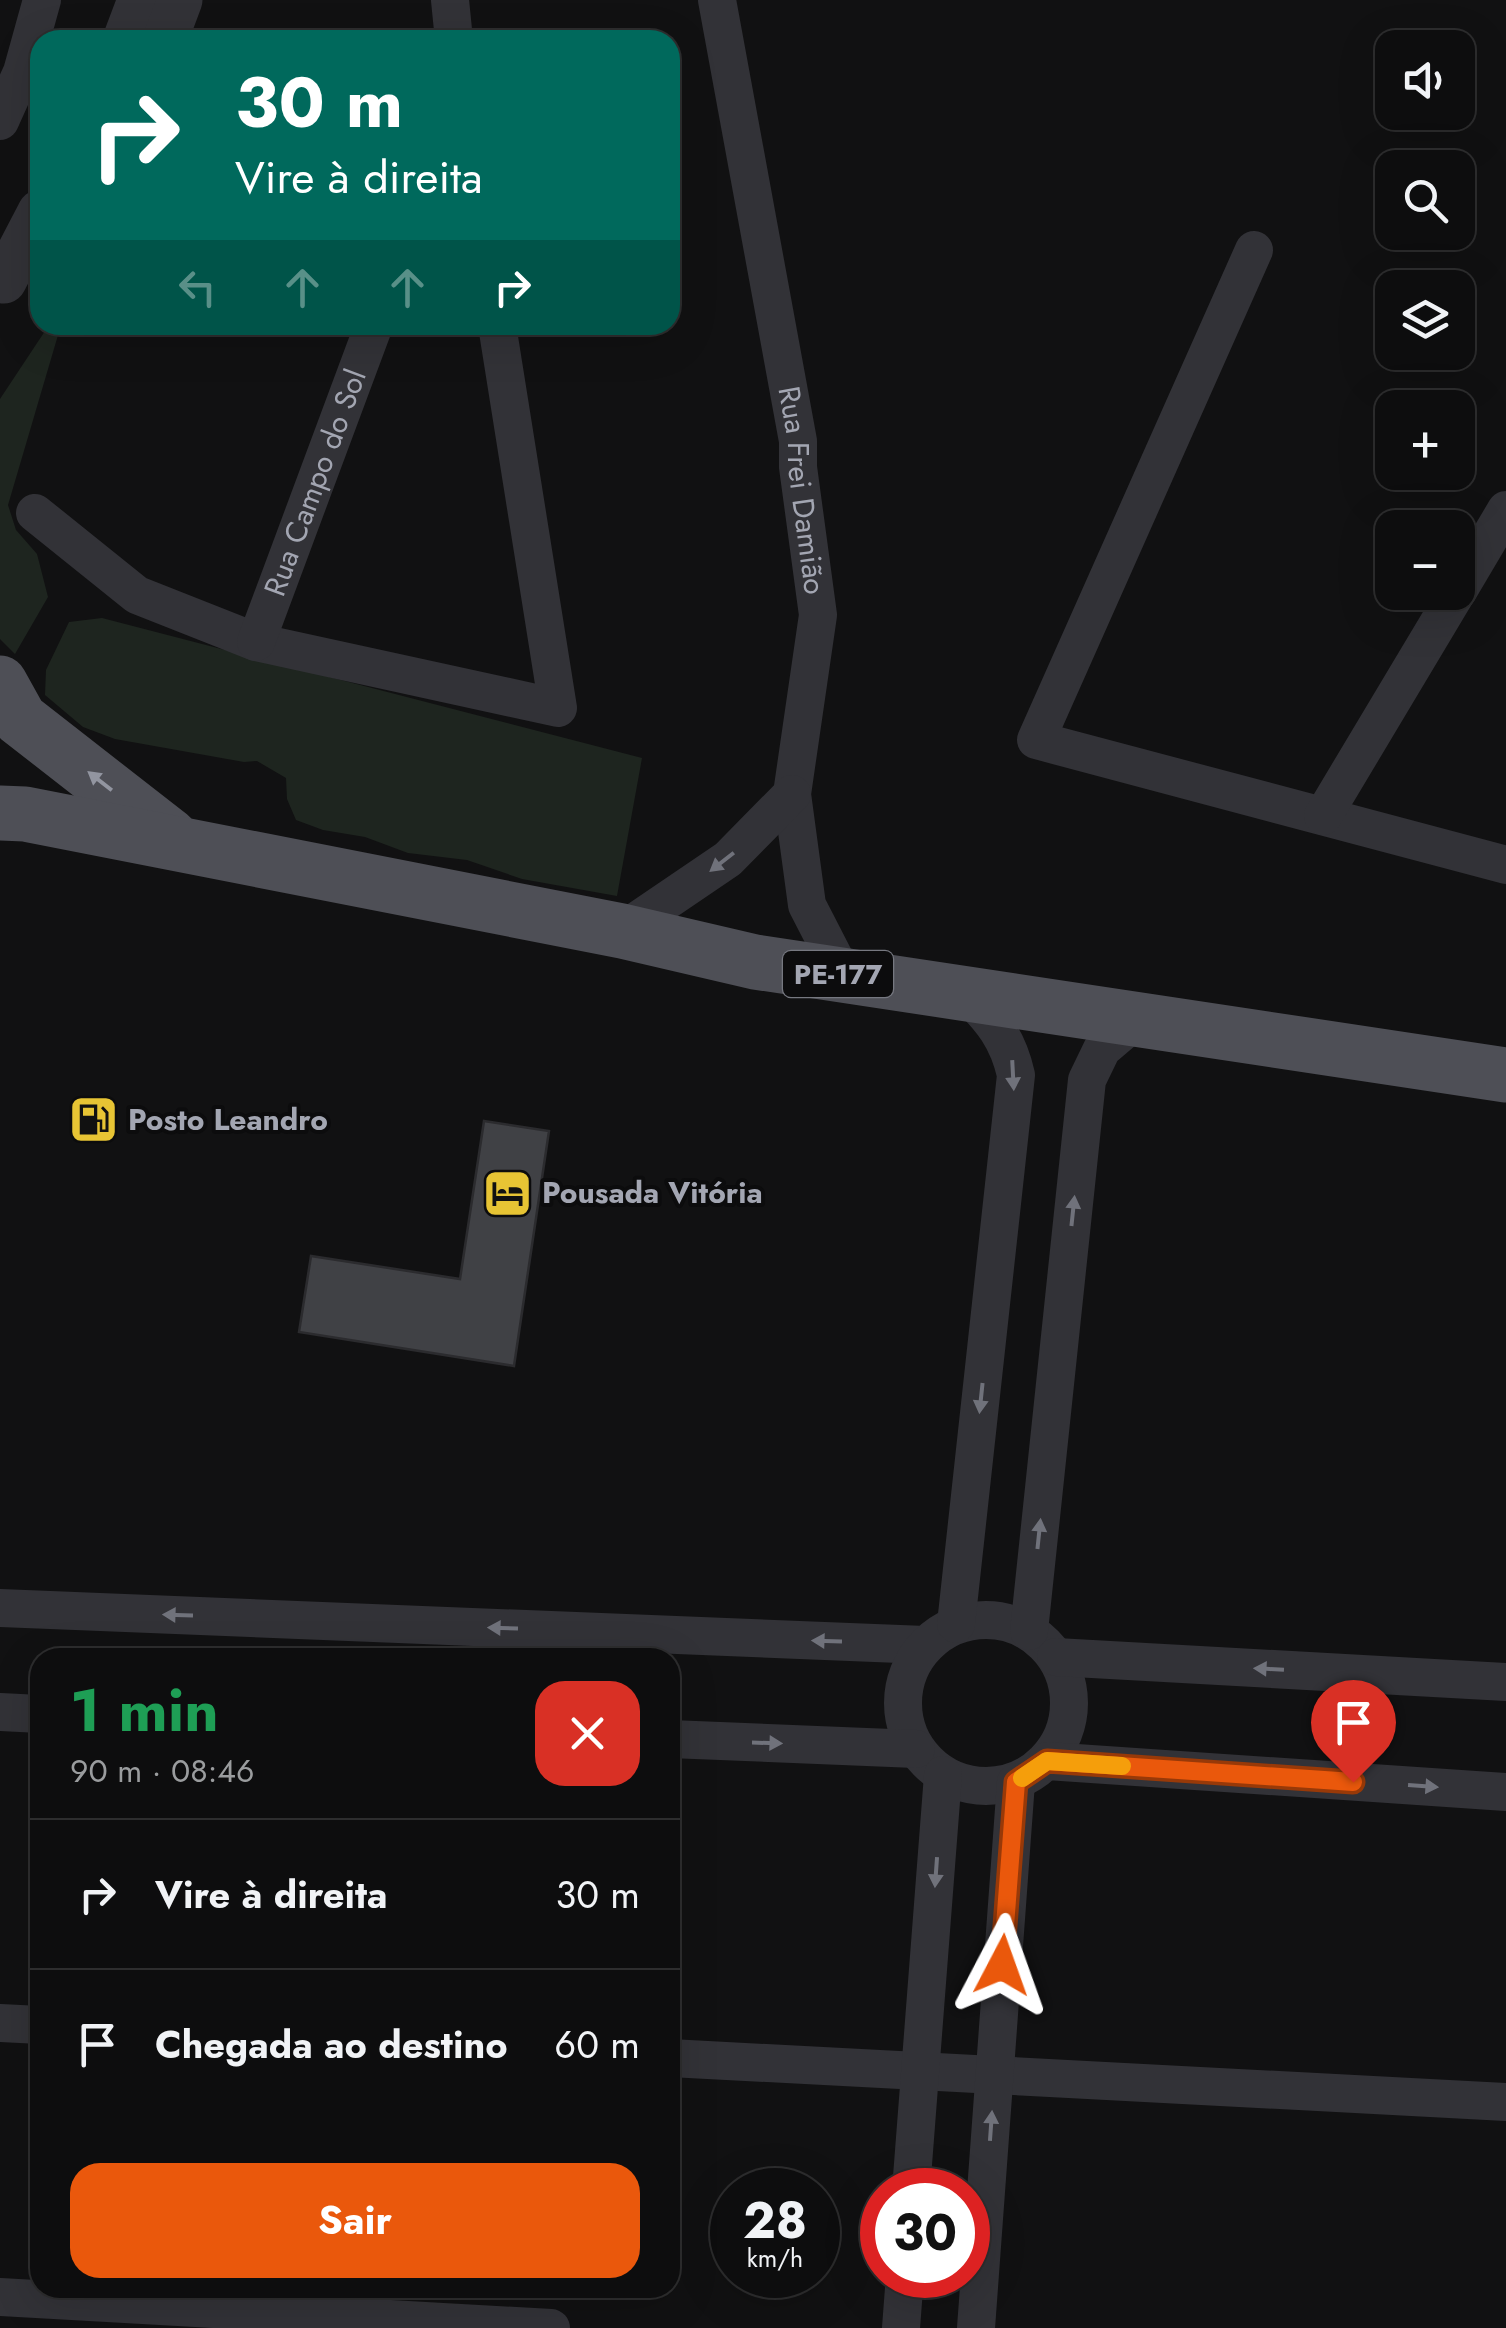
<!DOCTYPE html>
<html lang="pt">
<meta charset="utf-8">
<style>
body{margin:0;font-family:Jost,sans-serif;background:#161617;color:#f1f3f6;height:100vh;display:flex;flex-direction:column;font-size:38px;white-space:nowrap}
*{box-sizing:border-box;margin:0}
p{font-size:32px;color:#9a9c9e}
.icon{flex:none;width:55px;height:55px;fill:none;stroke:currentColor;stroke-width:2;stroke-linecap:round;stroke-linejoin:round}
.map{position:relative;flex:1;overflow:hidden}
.drawer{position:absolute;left:30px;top:1648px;width:650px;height:650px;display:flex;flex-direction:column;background:#0d0d0e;border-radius:30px;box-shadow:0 10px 40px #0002,0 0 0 2px #2d2d2e}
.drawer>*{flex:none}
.top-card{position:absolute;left:30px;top:30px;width:650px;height:305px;border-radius:30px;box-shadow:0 10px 40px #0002,0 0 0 2px #2d2d2e;background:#00695c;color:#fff;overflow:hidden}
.buttons{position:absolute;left:1375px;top:30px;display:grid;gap:20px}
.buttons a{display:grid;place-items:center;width:100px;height:100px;border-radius:20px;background:#0d0d0e;box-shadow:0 10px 40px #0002,0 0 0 2px #2d2d2e;font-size:50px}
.speed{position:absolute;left:710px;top:2168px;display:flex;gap:20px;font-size:50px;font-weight:700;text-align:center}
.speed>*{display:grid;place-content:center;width:130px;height:130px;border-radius:50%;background:#0d0d0e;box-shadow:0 10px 40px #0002,0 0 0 2px #2d2d2e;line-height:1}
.speed small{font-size:25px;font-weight:400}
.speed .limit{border:15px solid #d22;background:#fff;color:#111}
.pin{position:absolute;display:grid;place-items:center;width:85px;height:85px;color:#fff;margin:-102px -42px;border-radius:50% 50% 50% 0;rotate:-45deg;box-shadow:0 0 10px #0007}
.pin .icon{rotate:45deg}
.me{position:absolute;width:110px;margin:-55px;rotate:4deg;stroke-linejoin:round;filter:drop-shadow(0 0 8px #0008)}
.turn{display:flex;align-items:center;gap:35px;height:210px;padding:0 40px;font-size:45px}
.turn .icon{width:130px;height:130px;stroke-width:2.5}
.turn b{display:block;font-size:70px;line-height:85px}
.lanes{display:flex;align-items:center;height:95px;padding:0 40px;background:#0003;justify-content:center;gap:50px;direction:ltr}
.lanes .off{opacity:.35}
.round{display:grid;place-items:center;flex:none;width:105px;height:105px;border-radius:30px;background:#161617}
.summary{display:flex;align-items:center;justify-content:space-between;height:170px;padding:0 40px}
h1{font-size:60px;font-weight:700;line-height:75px;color:#1e9e55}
.action{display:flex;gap:20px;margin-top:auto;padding:20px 40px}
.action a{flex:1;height:115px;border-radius:30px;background:#ea580c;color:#fff;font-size:40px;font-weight:700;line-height:115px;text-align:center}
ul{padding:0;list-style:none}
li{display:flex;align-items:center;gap:30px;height:150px;padding:0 40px;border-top:2px solid #2d2d2e}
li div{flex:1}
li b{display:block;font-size:38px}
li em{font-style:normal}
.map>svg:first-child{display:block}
.green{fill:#1e251f}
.building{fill:#404145;stroke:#2b2b2e;stroke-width:2.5}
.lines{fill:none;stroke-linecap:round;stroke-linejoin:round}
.minor{stroke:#323237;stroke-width:38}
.tertiary{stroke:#323237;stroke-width:45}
.primary{stroke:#4e4f56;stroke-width:55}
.oneway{fill:#9295a0}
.oneway2{fill:#70727b}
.route-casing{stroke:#983908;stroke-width:25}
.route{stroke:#ea580c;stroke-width:18}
.slow{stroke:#f59e0b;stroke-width:18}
.labels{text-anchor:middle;stroke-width:8;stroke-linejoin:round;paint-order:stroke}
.shield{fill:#0c0c0d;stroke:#767880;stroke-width:2.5}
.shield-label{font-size:28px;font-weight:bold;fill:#a3a6b2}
.street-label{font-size:30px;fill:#a3a6b2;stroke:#0c0c0d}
.poi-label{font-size:30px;font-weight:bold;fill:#a3a6b2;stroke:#0c0c0d;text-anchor:start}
</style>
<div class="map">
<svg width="1506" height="2328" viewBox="0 0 1506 2328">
<rect width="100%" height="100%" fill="#111112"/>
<g class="green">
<polygon points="49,325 61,325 8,505 16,530 37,554 48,597 15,654 0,639 0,399"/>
<polygon points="102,618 642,758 617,896 522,879 467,860 408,853 365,837 323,830 296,820 287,799 286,778 257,761 244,762 115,739 83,727 45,695 46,670 69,622"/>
</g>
<polygon class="building" points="484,1121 549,1131 514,1366 299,1332 311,1256 460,1279"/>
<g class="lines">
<g class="minor">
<polyline points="450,0 454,40"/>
<path id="s1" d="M717,0L798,441V467L818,615L792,794L807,905L843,975"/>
<polyline points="0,121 22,72 42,0"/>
<polyline points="1254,250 1036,740 1506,865"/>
<polyline points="35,513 137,595 256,642 558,708 497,325"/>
<polyline points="1458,591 1506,510"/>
<path id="s2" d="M256,642L374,325"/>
<polyline points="1323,816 1457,592"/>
<polyline points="622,931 728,859 792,794"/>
<polyline points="0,1608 925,1645"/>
<circle cx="986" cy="1703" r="83"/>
<path d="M956,1624L1016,1075C1008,1039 992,1019 966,994"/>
<polyline points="1029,1631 1087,1080 1102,1049 1136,1020"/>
<polyline points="1056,1657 1506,1682"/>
<polyline points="0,1712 40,1714"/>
<polyline points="670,1739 916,1749"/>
<polyline points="1047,1761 1506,1792"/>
<polyline points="0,2023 40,2025"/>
<polyline points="670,2058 1506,2102"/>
<polyline points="911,2190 943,1775"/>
<polyline points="0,2297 551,2328"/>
<polyline points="901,2328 905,2275"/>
<polyline points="976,2328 1016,1782"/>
</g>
<g class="tertiary">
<polyline points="125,40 140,0"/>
<polyline points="165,40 180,0"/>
<polyline points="4,281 40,212"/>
</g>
<g class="primary">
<polyline points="0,683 20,719 170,836"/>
<polyline points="0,813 25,814 622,931 755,962 1506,1075"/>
</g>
</g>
<defs><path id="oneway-solid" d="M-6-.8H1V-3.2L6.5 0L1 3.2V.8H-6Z" transform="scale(2.5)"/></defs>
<use class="oneway" href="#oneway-solid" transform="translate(100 781) rotate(-142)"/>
<g class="oneway2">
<use href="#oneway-solid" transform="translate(722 862) rotate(142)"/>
<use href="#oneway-solid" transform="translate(1013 1075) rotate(87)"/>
<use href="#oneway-solid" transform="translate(1073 1211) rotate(-84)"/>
<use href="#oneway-solid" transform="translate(981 1398) rotate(96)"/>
<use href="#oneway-solid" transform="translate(1039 1534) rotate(-84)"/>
<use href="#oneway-solid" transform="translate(178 1615) rotate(-178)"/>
<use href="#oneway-solid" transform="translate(503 1628) rotate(-178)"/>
<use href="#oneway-solid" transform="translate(827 1641) rotate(-178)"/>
<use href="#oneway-solid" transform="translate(1269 1669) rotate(-177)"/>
<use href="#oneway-solid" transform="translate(767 1743) rotate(2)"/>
<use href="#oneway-solid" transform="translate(1423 1786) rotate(4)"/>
<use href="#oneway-solid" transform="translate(936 1872) rotate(94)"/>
<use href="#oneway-solid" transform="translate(991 2126) rotate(-86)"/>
</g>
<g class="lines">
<defs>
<polyline id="route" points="1002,1965 1016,1782 1047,1761 1353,1782"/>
</defs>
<use href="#route" class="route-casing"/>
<use href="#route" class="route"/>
<polyline class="slow" points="1022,1778 1047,1761 1122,1766"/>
</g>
<defs>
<symbol id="fuel-square" viewBox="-11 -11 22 22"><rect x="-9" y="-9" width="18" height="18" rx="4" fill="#e7c434" stroke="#0c0c0d"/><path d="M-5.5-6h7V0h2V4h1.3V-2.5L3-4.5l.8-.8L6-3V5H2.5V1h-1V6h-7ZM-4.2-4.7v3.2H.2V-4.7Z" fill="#111"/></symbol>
<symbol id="hotel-square" viewBox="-11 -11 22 22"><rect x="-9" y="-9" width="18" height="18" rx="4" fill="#e7c434" stroke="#0c0c0d"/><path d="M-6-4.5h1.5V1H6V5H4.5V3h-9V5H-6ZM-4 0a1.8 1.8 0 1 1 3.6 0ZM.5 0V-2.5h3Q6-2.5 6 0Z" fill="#111"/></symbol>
</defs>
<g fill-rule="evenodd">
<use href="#fuel-square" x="66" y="1092" width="55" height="55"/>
<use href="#hotel-square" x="480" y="1166" width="55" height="55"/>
</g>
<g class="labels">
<rect class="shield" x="783" y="951" width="110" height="46" rx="8"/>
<g class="shield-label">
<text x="838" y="984">PE-177</text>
</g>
<g class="street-label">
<text dy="10" stroke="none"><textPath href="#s2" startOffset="170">Rua Campo do Sol</textPath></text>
<text dy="10" stroke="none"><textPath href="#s1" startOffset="498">Rua Frei Damião</textPath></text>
</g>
<g class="poi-label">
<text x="128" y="1130">Posto Leandro</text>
<text x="542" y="1203">Pousada Vitória</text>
</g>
</g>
</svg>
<div class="buttons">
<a><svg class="icon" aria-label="sound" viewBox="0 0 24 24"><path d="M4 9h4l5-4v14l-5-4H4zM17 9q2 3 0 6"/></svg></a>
<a><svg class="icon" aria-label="search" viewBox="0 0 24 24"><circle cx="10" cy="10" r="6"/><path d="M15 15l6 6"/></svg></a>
<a><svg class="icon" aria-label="layers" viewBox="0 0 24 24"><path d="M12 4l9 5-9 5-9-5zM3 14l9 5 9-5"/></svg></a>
<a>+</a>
<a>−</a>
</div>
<div class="speed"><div>28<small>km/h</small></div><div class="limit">30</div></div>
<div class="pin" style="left:1353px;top:1782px;background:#d93025"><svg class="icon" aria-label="arrive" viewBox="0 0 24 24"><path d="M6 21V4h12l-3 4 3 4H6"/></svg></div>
<svg class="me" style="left:1002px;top:1965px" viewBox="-20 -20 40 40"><path d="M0-17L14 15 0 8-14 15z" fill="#ea580c" stroke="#fff" stroke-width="4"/></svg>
<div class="top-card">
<div class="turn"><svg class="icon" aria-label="right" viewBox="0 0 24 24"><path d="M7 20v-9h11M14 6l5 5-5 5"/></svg><div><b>30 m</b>Vire à direita</div></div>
<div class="lanes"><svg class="icon off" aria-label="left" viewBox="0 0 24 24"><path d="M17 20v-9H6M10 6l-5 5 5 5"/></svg><svg class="icon off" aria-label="ahead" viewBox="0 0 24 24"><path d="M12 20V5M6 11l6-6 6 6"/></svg><svg class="icon off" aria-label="ahead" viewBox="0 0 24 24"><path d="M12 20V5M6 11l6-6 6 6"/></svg><svg class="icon" aria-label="right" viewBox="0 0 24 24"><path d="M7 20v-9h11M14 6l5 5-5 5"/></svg></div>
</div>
<section class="drawer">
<div class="summary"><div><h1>1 min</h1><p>90 m · 08:46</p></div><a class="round" style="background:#d93025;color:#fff"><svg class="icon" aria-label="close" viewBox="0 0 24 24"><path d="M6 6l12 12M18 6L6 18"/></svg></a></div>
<ul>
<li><svg class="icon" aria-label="right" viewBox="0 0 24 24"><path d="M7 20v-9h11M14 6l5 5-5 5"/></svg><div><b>Vire à direita</b></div><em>30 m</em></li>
<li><svg class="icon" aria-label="arrive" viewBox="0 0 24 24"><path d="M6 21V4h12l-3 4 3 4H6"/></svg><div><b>Chegada ao destino</b></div><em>60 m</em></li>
</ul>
<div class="action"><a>Sair</a></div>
</section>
</div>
